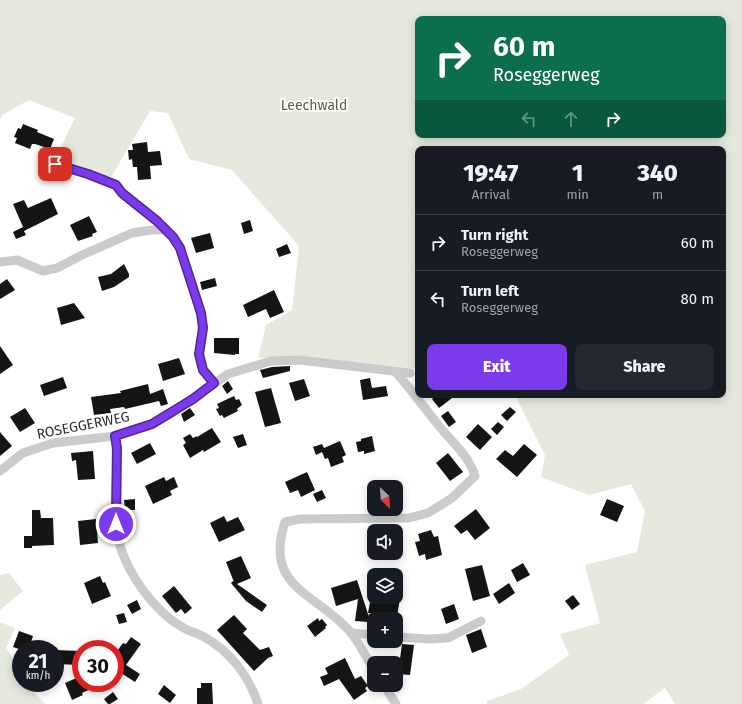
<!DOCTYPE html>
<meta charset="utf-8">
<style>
body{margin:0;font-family:"Fira Sans",sans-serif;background:#242831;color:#f1f3f6;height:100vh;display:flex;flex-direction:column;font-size:15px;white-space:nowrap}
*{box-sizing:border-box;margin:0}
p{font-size:13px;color:#9ea1a6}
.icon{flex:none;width:22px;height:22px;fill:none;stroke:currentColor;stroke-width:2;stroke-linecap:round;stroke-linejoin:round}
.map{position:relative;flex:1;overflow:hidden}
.side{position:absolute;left:415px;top:146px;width:311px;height:252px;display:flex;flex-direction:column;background:#171b24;border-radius:8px;box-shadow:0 2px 10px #0003}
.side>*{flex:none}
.guide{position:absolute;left:415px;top:16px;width:311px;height:122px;border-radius:8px;box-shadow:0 2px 10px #0003;background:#0b6e4f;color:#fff;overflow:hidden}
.needle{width:26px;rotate:155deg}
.buttons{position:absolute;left:367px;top:480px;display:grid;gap:8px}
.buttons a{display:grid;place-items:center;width:36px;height:36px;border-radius:8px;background:#171b24;box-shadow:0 2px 10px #0003;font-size:20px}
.speed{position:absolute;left:12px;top:640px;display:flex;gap:8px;font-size:20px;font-weight:700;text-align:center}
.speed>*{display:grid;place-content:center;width:52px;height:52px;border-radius:50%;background:#171b24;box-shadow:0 2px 10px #0003;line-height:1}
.speed small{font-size:10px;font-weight:400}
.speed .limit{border:6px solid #d22;background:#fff;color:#111}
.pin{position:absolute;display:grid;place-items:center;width:34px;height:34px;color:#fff;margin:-17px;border-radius:8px;box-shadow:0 2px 6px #0006}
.me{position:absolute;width:44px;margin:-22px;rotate:0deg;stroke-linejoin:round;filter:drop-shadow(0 0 3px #0008)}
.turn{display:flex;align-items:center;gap:14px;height:84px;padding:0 12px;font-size:18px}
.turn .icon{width:52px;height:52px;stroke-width:2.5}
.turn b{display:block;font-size:28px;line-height:34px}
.lanes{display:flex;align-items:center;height:38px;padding:0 12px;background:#0003;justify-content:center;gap:20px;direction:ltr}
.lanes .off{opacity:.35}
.eta{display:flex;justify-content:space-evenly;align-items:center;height:68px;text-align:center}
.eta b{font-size:24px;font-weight:800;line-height:28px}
.button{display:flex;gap:8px;margin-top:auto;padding:8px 12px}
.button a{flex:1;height:46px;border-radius:8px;background:#7c3aed;color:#fff;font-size:16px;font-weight:800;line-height:46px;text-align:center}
.button a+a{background:#242831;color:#f1f3f6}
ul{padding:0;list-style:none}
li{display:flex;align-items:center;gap:12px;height:56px;padding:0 12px;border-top:1px solid #363941}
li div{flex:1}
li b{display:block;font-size:15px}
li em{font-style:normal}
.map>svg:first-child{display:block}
.green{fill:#e5e9dd;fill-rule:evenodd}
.building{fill:#151515}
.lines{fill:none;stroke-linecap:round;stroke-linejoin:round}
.street{stroke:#cbcbcb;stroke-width:9}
.route-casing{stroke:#51269a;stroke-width:10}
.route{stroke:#7c3aed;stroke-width:7}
.labels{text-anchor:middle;stroke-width:4;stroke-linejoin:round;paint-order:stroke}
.park-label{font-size:14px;fill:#556440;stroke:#fff}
.street-label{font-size:14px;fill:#2e2e2e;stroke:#fff}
</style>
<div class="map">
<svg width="742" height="704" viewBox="0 0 742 704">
<rect width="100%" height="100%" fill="#fff"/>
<g class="green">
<path d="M0,0H742V704H675L665,688L643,704H487V701L521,689L569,655L560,634L600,623L585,565L637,552L645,511L631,484L589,495L541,477L545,455L515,395H723V149H418V369L299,356L258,358L266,325L292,310L299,246L232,170L189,159L168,113L150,111L110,179L55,159L75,118L29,100L2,115L0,119ZM418,19H723V135H418Z"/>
<polygon points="9,573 23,591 0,610 0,575"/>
<polygon points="0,622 15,628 6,648 21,671 21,683 39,683 35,694 45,704 0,704"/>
</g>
<g class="building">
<polygon points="23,124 38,130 37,132 54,139 50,149 35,144 32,144 30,149 15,143 17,138 14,137 18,128 21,129"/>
<polygon points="147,142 148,152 160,151 162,165 150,166 151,179 138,180 137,167 133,167 132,159 129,160 128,150 133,150 132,144"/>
<polygon points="51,198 58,214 24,231 26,235 16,239 13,232 23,227 13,204 24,200 28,208"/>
<polygon points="89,216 97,232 92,234 93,236 78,241 70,225"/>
<polygon points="250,220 253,231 244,234 241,223"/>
<polygon points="210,233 214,248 196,253 191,238"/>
<polygon points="287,244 291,253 279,257 276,249"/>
<polygon points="124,264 129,274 129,277 114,287 102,291 98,277 111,274"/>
<polygon points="215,278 217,286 202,290 200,282"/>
<polygon points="7,279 15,290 0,299 0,284"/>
<polygon points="274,290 284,312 270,318 266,309 248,317 243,305"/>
<polygon points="74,303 85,318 61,325 57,308"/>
<polygon points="214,338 239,338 239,354 235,354 235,355 214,353"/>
<polygon points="0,346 13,365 0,374"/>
<polygon points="179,358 185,374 163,381 158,364"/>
<polygon points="290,366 290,371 263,378 260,370 272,367"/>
<polygon points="63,377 67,388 44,396 40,385"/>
<polygon points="370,378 372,388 386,386 388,396 363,400 360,380"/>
<polygon points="304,379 310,396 295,401 289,383"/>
<polygon points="228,381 233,389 227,394 222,386"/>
<polygon points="148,384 150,394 163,389 168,404 161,406 159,401 125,409 124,407 110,409 111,413 94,415 91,397 121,393 120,391"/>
<polygon points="271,388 281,423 265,427 255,392"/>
<polygon points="437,395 456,395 439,408 432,399"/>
<polygon points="234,396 236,400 239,399 242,405 237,409 238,411 224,418 222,415 220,416 216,409 219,408 217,404"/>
<polygon points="510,407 516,412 507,421 501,415"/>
<polygon points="25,408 35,423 20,432 10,417"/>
<polygon points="190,408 195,415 184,422 181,414"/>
<polygon points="448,411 456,422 449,427 441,416"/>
<polygon points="498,422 504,427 497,435 491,429"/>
<polygon points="478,424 492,437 480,450 466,437"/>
<polygon points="212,428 221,442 204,452 203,450 190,458 183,445 186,443 183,438 190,434 193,438 197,436 197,437"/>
<polygon points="0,432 12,446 0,456"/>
<polygon points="243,434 247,445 238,448 233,437"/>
<polygon points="372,436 375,451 364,454 364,451 358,452 356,442 361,441 361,439"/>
<polygon points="340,441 346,455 342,457 344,462 331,467 328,458 325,459 322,452 316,455 313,447 322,444 324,448"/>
<polygon points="150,443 156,454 137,464 131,453"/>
<polygon points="524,444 537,455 517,477 496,459 505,450 513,456"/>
<polygon points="93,451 95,479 78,480 76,460 72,461 71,453"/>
<polygon points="448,453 463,472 450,481 436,463"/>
<polygon points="307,472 315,490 301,497 298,490 290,493 285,482"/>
<polygon points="164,477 166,481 174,477 178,487 170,491 172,495 153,504 145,486"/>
<polygon points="322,490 326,498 317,502 313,494"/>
<polygon points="135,499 135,510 125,510 124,500"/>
<polygon points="607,499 624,506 617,522 600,515"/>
<polygon points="476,509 490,528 475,540 467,530 461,534 454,526"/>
<polygon points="32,510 40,510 41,518 53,518 54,545 32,546 32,548 24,548 24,536 32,536"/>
<polygon points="224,516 227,522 238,517 245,530 219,542 210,523"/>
<polygon points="96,519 98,543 80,545 78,521"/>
<polygon points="431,530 434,537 438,536 442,555 426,560 425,554 419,556 415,542 420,541 418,534"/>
<polygon points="241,556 251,578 237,584 267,605 262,612 246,601 231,583 233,581 234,582 226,562"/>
<polygon points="523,563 530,575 517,582 511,570"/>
<polygon points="482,565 490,596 473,601 465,569"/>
<polygon points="100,576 103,583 105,582 111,596 92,604 84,583"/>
<polygon points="357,580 369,617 368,622 355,621 358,599 336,606 331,588"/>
<polygon points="509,583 515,593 499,604 493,594"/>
<polygon points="174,586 192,608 185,614 181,609 176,613 162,596"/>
<polygon points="573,595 580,604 572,610 565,601"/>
<polygon points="371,597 400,598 397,617 368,613"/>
<polygon points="137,600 141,609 132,614 127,605"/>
<polygon points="454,604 459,619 446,624 441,609"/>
<polygon points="124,613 127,622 119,624 116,615"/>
<polygon points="234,615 247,629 243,633 260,650 269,647 273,656 268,658 254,671 217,630"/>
<polygon points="318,618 319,621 322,619 327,625 325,627 326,628 315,637 307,626"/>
<polygon points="481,629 487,647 472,653 466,635"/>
<polygon points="19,631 33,636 29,649 19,649 13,647"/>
<polygon points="131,637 141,644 126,665 140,674 135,682 121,673 115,682 115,654 123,643 126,644"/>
<polygon points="402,644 414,645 410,675 398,674"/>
<polygon points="55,650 81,651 81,665 55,664"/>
<polygon points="345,658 355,679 361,676 368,686 365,688 367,691 354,700 339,679 324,686 320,677 328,674 325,668"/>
<polygon points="81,676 81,683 104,683 82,693 83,695 72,700 65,683"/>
<polygon points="201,683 212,683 213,704 197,704 197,688 201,688"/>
<polygon points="164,685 176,695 170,703 158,694"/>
<polygon points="113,692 118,699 110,704 108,704 104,699"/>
</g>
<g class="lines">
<g class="street">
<polyline points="55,164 88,174 116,185 122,193 157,221 173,237 180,248 201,313 203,328 199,355 203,370 214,383"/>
<polyline points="0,262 17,260 43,271 57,268 82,255 132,233 151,230 167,230"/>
<path d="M115,436C120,470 110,510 119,542C127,573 154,611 182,627C188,631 197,633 204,637C230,651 249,676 258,704"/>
<polyline points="0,471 23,453 53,443 115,436 152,424 170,414 228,374 271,361 299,360 410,373"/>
<polyline points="351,633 374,635"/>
<polyline points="396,637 430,639 448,638 481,621"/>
<path d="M374,669C366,658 360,644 351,633C318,593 263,589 285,522L300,519L409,518L428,513L452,498L475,476C469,456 452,442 439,426C425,408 411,390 396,372"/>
<polyline points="384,685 396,704"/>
</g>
</g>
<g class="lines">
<defs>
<polyline id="route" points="55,164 88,174 116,185 122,193 157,221 173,237 180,248 201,313 203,328 199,354 203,370 214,383 193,399 152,424 115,436 117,448 116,524"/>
</defs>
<use href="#route" class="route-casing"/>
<use href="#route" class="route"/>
</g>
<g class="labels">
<g class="park-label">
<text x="314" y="110">Leechwald</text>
</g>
<g class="street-label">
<text transform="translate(83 425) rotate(-11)" y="5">ROSEGGERWEG</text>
</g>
</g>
</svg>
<div class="buttons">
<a><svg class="needle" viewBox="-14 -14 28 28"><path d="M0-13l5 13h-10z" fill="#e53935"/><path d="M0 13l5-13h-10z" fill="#9ea1a6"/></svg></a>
<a><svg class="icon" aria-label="sound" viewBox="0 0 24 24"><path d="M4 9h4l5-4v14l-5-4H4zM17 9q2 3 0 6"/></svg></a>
<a><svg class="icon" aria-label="layers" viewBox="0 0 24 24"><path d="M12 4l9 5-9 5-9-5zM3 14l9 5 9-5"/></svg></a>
<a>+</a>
<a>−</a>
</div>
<div class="speed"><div>21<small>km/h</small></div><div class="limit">30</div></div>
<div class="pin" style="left:55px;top:164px;background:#d93025"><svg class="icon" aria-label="arrive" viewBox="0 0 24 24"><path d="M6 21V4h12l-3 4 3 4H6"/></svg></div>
<svg class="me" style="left:116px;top:524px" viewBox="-20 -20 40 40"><circle r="17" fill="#7c3aed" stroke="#fff" stroke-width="3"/><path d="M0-11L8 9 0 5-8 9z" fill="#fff"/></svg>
<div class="guide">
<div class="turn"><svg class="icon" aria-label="right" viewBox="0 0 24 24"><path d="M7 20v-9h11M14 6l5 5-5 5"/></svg><div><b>60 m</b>Roseggerweg</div></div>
<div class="lanes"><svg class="icon off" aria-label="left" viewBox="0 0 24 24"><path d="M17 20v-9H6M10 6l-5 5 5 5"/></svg><svg class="icon off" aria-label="ahead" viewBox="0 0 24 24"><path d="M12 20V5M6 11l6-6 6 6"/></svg><svg class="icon" aria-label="right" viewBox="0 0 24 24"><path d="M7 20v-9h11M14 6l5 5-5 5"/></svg></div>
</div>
<section class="side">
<div class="eta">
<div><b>19:47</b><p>Arrival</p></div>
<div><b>1</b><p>min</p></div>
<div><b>340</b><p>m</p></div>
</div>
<ul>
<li><svg class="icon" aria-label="right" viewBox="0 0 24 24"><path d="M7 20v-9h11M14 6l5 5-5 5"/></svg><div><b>Turn right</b><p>Roseggerweg</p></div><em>60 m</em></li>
<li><svg class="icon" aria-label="left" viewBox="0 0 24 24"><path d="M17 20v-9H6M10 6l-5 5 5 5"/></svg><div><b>Turn left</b><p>Roseggerweg</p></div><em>80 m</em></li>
</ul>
<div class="button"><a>Exit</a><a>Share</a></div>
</section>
</div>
